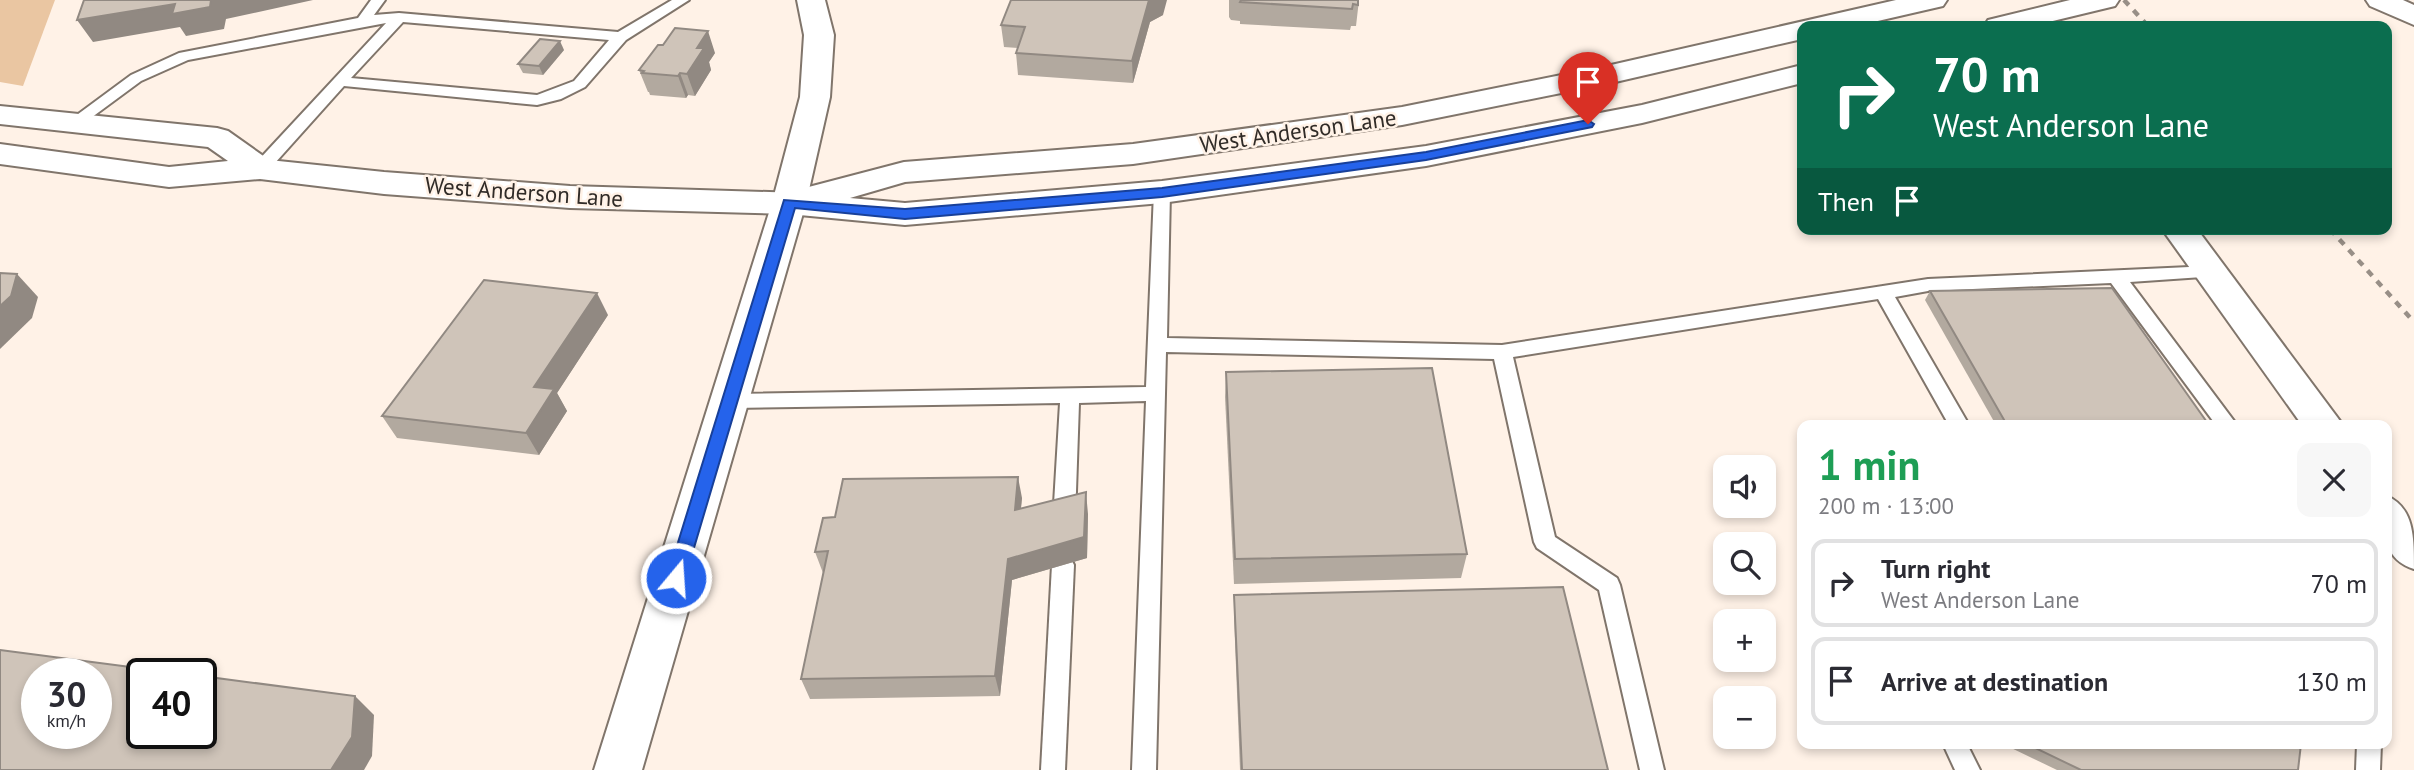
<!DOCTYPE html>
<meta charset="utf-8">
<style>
body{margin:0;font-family:"PT Sans",sans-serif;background:#f7f7f7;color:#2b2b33;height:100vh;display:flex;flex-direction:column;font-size:26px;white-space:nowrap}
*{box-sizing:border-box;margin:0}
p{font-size:23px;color:#7c7c81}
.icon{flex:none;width:38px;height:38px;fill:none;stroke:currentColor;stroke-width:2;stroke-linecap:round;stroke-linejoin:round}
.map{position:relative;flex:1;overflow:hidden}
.details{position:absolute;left:1797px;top:420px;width:595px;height:329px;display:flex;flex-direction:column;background:#fff;border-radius:14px;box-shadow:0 4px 10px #0003}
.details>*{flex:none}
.hud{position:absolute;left:1797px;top:21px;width:595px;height:214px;border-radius:14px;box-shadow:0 4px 10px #0003;background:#0b6e4f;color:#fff;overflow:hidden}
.tools{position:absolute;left:1713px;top:455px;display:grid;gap:14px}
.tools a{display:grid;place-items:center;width:63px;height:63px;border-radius:14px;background:#fff;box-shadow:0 4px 10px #0003;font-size:35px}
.speed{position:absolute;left:21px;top:658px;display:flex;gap:14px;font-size:35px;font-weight:700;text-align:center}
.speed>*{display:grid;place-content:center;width:91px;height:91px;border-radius:50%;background:#fff;box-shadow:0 4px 10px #0003;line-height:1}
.speed small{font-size:18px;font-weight:400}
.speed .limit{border:4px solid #111;border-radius:10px;background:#fff;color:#111}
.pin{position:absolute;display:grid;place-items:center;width:60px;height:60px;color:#fff;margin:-72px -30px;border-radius:50% 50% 50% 0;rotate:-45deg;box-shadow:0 0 7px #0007}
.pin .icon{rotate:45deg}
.me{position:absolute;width:77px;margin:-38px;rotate:18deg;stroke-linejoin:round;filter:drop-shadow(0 0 5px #0008)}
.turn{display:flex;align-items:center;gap:24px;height:147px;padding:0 21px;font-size:32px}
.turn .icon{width:91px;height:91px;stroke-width:2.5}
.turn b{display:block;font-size:49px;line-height:60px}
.then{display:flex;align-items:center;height:66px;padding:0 21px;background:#0003;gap:14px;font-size:26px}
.round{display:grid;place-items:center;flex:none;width:74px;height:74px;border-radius:14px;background:#f7f7f7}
.headline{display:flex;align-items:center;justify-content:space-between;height:119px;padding:0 21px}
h1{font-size:42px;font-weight:700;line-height:52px;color:#1e9e55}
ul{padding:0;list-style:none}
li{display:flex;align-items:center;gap:21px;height:88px;margin:0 14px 10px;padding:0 7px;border:4px solid #e1e1e2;border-radius:14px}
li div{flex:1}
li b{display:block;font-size:26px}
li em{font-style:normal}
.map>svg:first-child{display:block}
.green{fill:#eac6a2}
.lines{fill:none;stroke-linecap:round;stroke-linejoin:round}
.service-casing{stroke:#80756b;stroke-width:4}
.minor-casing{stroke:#80756b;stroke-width:4}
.tertiary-casing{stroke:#80756b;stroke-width:4}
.secondary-casing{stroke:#80756b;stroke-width:4}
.service{fill:#fff;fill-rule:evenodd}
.minor{fill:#fff;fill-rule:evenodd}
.tertiary{fill:#fff;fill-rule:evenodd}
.secondary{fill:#fff;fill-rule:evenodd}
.rail{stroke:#988f87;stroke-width:4.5;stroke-dasharray:7 7;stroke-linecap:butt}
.wall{fill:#b2a99f}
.shaded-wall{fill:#918982}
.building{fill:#cfc4b9;stroke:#918982;stroke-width:2;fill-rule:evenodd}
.route{fill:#2563eb;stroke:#184099;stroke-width:2}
.labels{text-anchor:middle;stroke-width:5;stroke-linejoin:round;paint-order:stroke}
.street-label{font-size:23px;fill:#302b27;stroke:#fff2e7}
</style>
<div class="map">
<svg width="2414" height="770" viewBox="0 0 2414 770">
<rect width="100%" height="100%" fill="#fff2e7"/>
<polygon class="green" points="0,0 55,0 23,86 0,82"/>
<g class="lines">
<defs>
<g id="service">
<path d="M371,0H385L374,15L399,13L618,32L672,0H689L626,40L585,87L561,99L537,105L344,86L266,173L260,174L252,169L254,165L386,23L188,60L141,81L80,126L74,128L66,123L131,75L179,53L358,18ZM403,22L609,40L574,81L537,95L351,78Z"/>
<polygon points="1162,187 1170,192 1167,338 1502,345 1928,279 2211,266 2220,272 2217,276 2130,282 2237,425 2216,425 2111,283 1928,291 1895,297 1969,425 1949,425 1878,299 1513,357 1555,537 1617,578 1620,585 1664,770 1640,770 1599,590 1537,548 1534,542 1494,359 1166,352 1156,770 1132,770 1146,401 1079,403 1075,521 1071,527 1064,530 1057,527 1053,521 1060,403 732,408 725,406 722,401 725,396 732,394 1146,387 1154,192"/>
<polygon points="1063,556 1071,559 1074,565 1065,770 1041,770 1052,565 1055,559"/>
<polygon points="1943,744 1967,744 1980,770 1955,770"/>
<polygon points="2357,744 2381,744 2380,770 2356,770"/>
</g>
<g id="minor">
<polygon points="2162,229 2197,229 2343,425 2302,425"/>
<path d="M2387,496C2414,508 2414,537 2414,569C2378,557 2387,528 2387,496Z"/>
</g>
<polygon id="tertiary" points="797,0 825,0 834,35 830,97 806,203 642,770 594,770 772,203 800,97 804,35"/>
<g id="secondary">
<polygon points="1896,0 1947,0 1943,6 1856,26 1802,26 1802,39 1611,83 1402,125 1133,164 905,182 850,198 905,203 1162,181 1426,146 1642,105 1802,65 1802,83 1642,123 1426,166 1162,203 905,225 789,214 570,208 384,194 260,179 169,187 0,164 0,144 169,167 228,161 208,147 0,124 0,106 217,128 228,131 269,160 384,172 570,186 799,193 801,189 904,162 1133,144 1402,107 1611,65"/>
<polygon points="2070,0 2119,0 2115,6 2032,26 1984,26 1988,20"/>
<polygon points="2366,0 2403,0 2414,5 2414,25 2370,6"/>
</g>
</defs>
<use href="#service" class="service-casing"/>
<use href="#minor" class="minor-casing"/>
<use href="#tertiary" class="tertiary-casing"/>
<use href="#secondary" class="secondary-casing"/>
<use href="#service" class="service"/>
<use href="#minor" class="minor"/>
<use href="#tertiary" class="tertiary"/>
<use href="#secondary" class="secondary"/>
<g class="rail">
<polyline points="2124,0 2148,26"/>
<polyline points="2330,229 2414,322"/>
</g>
</g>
<g class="wall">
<polygon points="1229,0 1359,0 1356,26 1351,26 1350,30 1240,24 1240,21 1231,20 1229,17"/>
<polygon points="1163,15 1150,22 1133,83 1018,75 1016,53 1018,48 1004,47 1001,25"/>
<polygon points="564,50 543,75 523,73 518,64"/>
<polygon points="715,53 709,62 711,70 695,96 688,95 686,98 650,95 649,92 648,92 639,70"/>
<polygon points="1930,291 2209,425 1996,425 1925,300"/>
<polygon points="608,315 557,393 567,411 539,455 397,438 382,416"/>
<polygon points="1226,372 1467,554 1461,578 1234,584 1225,397"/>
<polygon points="1022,498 1021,509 1088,514 1087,558 1012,580 1000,696 810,699 801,679 823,573 815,552 835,517"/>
<polygon points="1234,595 1608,770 1240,770 1234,616"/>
<polygon points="2003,744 2301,744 2298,770 2057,770"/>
</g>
<g class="shaded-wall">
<polygon points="211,0 313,0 226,19 224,29 186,36 180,27 93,42 77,20 175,4"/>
<polygon points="1149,0 1167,0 1163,15 1150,22 1133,83 1132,61"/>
<polygon points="708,31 715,53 709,62 711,70 695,96 687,74 697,48"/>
<polygon points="560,41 564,50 543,75 539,66"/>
<polygon points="680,73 688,95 686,98 678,76"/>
<polygon points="17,274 38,297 32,318 0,349 0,306"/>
<polygon points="597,293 608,315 557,393 567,411 539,455 526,433 534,387"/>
<polygon points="1018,477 1022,498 1018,532 1015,510"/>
<polygon points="1086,492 1088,514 1087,558 1012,580 1000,696 995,676 1008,559"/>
<polygon points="355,696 374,715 372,756 364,770 331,770"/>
</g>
<g class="building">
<polygon points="84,0 211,0 210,7 172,14 175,4 77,20"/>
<polygon points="1011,0 1149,0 1132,61 1016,53 1025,27 1001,25"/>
<polygon points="1241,0 1358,0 1358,5 1353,4 1352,9 1240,2"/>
<polygon points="675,28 708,31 697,48 704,48 687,74 680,73 678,76 642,73 644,71 639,70 658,45 663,45"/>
<polygon points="540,39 560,41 539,66 518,64"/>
<polygon points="0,273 17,274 11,296 0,306"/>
<polygon points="484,280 597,293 534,387 554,389 526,433 382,416"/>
<polygon points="2112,288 2209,425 2007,425 1930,291"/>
<polygon points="1432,368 1467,554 1235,559 1226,372"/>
<polygon points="1018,477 1015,510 1086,492 1084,537 1008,559 995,676 801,679 828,551 815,552 823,518 835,517 843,479"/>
<polygon points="1563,587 1608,770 1242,770 1234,595"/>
<path d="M0,650L184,674H142V733H201V676L355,696L352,737L331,770H0ZM37,674H96V733H37Z"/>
<polygon points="2027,744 2301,744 2298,770 2081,770"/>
</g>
<polygon class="route" points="1588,120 1594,124 1592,127 1426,160 1162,197 905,219 795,208 685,578 682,583 669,583 667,578 784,200 905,209 1162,188 1426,152"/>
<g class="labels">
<g class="street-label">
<text transform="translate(1298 131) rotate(-8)" y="8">West Anderson Lane</text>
<text transform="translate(524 192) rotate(4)" y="8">West Anderson Lane</text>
</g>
</g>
</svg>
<div class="tools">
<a><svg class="icon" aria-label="sound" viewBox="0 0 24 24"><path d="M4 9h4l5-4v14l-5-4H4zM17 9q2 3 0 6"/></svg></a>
<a><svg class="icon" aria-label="search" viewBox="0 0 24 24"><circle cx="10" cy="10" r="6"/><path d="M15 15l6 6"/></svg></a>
<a>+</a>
<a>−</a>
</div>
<div class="speed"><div>30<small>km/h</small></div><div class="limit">40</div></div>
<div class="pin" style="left:1588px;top:124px;background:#d93025"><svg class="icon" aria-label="arrive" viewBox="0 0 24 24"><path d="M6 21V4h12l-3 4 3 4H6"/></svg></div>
<svg class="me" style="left:676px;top:578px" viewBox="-20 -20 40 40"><circle r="17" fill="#2563eb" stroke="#fff" stroke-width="3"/><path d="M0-11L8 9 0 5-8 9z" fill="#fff"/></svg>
<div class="hud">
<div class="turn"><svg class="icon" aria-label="right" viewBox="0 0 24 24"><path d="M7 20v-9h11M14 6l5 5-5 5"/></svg><div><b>70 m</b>West Anderson Lane</div></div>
<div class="then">Then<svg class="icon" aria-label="arrive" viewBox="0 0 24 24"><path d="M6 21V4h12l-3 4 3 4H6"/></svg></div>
</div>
<section class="details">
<div class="headline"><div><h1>1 min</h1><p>200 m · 13:00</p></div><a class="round"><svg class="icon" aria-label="close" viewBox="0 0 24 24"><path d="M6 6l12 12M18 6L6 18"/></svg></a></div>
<ul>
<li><svg class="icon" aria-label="right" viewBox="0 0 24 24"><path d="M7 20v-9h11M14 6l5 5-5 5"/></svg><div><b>Turn right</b><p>West Anderson Lane</p></div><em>70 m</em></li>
<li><svg class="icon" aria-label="arrive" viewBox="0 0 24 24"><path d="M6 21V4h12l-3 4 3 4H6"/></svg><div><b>Arrive at destination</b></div><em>130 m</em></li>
</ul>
</section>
</div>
